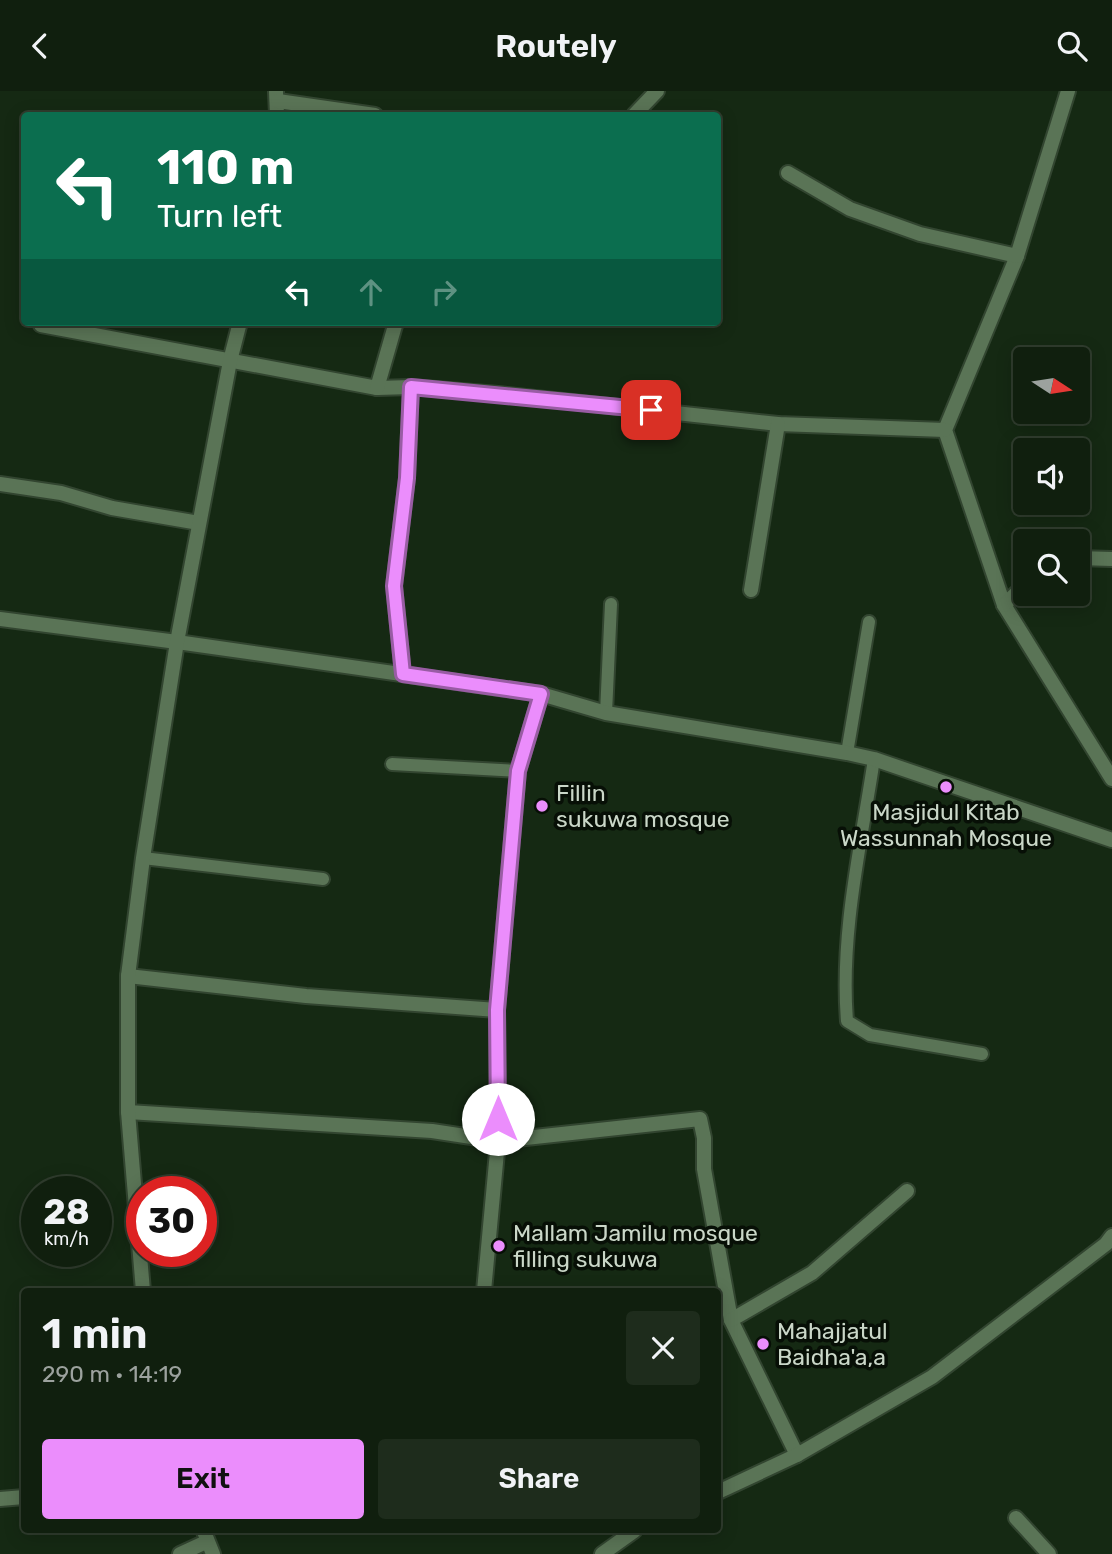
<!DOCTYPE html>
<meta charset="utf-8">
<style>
body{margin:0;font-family:Rubik,sans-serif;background:#1e2c1c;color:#f1f3f6;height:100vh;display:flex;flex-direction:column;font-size:26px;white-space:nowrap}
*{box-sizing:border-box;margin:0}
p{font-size:23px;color:#9ca29e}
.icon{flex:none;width:38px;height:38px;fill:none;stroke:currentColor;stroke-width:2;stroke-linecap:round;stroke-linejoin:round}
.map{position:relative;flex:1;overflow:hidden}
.side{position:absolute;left:21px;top:1197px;width:700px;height:245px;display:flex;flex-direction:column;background:#101f0e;border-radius:7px;box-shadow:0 4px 18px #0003,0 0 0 2px #303d2e}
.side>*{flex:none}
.banner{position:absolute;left:21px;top:21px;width:700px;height:214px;border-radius:7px;box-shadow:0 4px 18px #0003,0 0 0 2px #303d2e;background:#0b6e4f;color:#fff;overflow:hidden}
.needle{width:46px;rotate:102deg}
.controls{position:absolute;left:1013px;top:256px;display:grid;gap:14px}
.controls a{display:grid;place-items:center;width:77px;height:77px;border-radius:7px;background:#101f0e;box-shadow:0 4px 18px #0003,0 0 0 2px #303d2e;font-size:35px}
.speed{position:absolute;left:21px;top:1085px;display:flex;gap:14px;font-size:35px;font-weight:700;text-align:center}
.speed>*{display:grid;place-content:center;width:91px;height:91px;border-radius:50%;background:#101f0e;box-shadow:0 4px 18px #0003,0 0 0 2px #303d2e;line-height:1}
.speed small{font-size:18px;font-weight:400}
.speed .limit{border:10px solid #d22;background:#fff;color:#111}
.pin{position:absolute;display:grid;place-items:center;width:60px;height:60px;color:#fff;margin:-30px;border-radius:14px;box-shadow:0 4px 10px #0006}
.me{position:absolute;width:77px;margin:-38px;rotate:0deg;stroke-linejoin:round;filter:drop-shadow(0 0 5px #0008)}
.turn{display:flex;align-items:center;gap:24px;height:147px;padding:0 21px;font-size:32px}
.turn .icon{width:91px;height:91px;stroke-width:2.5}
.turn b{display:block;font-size:49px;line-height:60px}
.lanes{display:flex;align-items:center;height:66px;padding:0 21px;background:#0003;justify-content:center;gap:35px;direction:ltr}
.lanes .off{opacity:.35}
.round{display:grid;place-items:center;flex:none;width:74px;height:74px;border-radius:7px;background:#1e2c1c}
.head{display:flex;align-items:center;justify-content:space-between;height:119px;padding:0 21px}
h1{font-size:42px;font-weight:600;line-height:52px}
.primary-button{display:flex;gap:14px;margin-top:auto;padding:14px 21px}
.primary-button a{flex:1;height:80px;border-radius:7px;background:#eb8dfc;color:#111;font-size:28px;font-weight:600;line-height:80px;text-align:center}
.primary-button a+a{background:#1e2c1c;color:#f1f3f6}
header{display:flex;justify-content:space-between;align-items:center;height:91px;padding:0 21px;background:#101f0e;font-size:32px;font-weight:600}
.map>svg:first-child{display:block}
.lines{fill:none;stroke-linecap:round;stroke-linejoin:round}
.service-casing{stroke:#324530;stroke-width:16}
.minor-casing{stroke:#324530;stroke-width:18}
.service{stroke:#5a7456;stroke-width:12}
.minor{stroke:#5a7456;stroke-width:14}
.route-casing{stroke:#995ca4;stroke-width:18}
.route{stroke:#eb8dfc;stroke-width:12}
.poi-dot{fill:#eb8dfc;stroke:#070f06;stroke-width:2.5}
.labels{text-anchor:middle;stroke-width:7;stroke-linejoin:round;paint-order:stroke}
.poi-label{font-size:23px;fill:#cad7c8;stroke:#070f06;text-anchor:start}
</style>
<header><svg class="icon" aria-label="back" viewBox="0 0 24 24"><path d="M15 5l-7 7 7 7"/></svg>Routely<svg class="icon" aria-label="search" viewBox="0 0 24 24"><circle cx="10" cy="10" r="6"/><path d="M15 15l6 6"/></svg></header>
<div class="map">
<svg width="1112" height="1463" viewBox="0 0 1112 1463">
<rect width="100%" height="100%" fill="#152913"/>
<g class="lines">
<defs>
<g id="service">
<polyline points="606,622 611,513"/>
<polyline points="847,662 869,531"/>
<path d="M874,668C861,754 840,843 847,930L870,944L982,963"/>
<polyline points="392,673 518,680"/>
<polyline points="143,767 323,788"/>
</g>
<g id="minor">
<polyline points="1068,0 1017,165 945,339 1004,514 1112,688"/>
<polyline points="276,1 277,24"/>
<polyline points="278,10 375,24"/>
<polyline points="634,24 657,0"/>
<polyline points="788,82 850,118 920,143 1017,165"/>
<polyline points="41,234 377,297 411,296 498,303 778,333 945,339"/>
<polyline points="377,297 396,231"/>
<polyline points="0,393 61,402 112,417 199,432"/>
<polyline points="1078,467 1112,468"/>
<polyline points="751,499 778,333"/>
<polyline points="1004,514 1026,493"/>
<polyline points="0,528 177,551 541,603 606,622 847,662 874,668 1112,749"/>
<polyline points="403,583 394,495 407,387 411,296"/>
<polyline points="128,885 306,905 497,919"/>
<polyline points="128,1021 432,1040 498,1050 700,1028 704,1047 704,1078 731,1229 797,1364"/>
<polyline points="143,1200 128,1021 128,885 143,767 177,551 230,270 240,231"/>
<polyline points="484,1200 498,1050 497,919 518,680 541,603"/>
<polyline points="731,1229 812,1182 907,1100"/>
<polyline points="718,1401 797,1364 932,1286 1106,1153 1112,1145"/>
<polyline points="0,1408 24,1406"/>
<polyline points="1016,1427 1049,1463"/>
<polyline points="203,1438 213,1463"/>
<polyline points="180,1463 206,1451"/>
<polyline points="602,1463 634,1440"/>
</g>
</defs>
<use href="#service" class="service-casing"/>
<use href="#minor" class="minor-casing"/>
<use href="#service" class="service"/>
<use href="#minor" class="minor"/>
</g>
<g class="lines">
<defs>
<polyline id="route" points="498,1028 497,919 518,680 541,603 403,583 394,495 407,387 411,296 651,319"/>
</defs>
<use href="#route" class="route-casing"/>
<use href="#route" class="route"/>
</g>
<g class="poi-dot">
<circle cx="946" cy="696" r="7"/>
<circle cx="542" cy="715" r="7"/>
<circle cx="499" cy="1155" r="7"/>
<circle cx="763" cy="1253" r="7"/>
</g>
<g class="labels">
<g class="poi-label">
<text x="556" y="710">Fillin<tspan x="556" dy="26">sukuwa mosque</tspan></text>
<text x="946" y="729" text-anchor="middle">Masjidul Kitab<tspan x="946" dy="26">Wassunnah Mosque</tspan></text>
<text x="513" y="1150">Mallam Jamilu mosque<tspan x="513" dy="26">filling sukuwa</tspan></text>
<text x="777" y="1248">Mahajjatul<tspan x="777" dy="26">Baidha'a,a</tspan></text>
</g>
</g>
</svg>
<div class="controls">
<a><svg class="needle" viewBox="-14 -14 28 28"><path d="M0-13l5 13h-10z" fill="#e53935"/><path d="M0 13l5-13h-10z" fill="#9ca29e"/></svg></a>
<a><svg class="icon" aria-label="sound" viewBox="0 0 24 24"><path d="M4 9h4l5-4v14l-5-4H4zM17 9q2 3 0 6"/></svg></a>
<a><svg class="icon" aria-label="search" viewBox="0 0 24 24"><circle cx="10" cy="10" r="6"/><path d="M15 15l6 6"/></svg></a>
</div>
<div class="speed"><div>28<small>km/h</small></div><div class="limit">30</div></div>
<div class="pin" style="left:651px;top:319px;background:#d93025"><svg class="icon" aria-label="arrive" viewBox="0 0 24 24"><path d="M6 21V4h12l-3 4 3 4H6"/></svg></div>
<svg class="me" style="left:498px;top:1028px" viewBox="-20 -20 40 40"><circle r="19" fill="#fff"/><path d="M0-13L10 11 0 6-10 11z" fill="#eb8dfc"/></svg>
<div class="banner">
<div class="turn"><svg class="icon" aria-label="left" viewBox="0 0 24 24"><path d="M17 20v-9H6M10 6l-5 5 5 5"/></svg><div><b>110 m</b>Turn left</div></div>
<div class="lanes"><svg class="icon" aria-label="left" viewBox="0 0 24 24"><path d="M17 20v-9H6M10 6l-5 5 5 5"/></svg><svg class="icon off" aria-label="ahead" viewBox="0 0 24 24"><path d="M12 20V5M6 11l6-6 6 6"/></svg><svg class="icon off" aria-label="right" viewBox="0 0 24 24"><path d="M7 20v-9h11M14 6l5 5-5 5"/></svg></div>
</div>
<section class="side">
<div class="head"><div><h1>1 min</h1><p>290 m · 14:19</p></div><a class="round"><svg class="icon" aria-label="close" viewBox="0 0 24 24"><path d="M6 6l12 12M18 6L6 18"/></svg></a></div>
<div class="primary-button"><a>Exit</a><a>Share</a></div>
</section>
</div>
